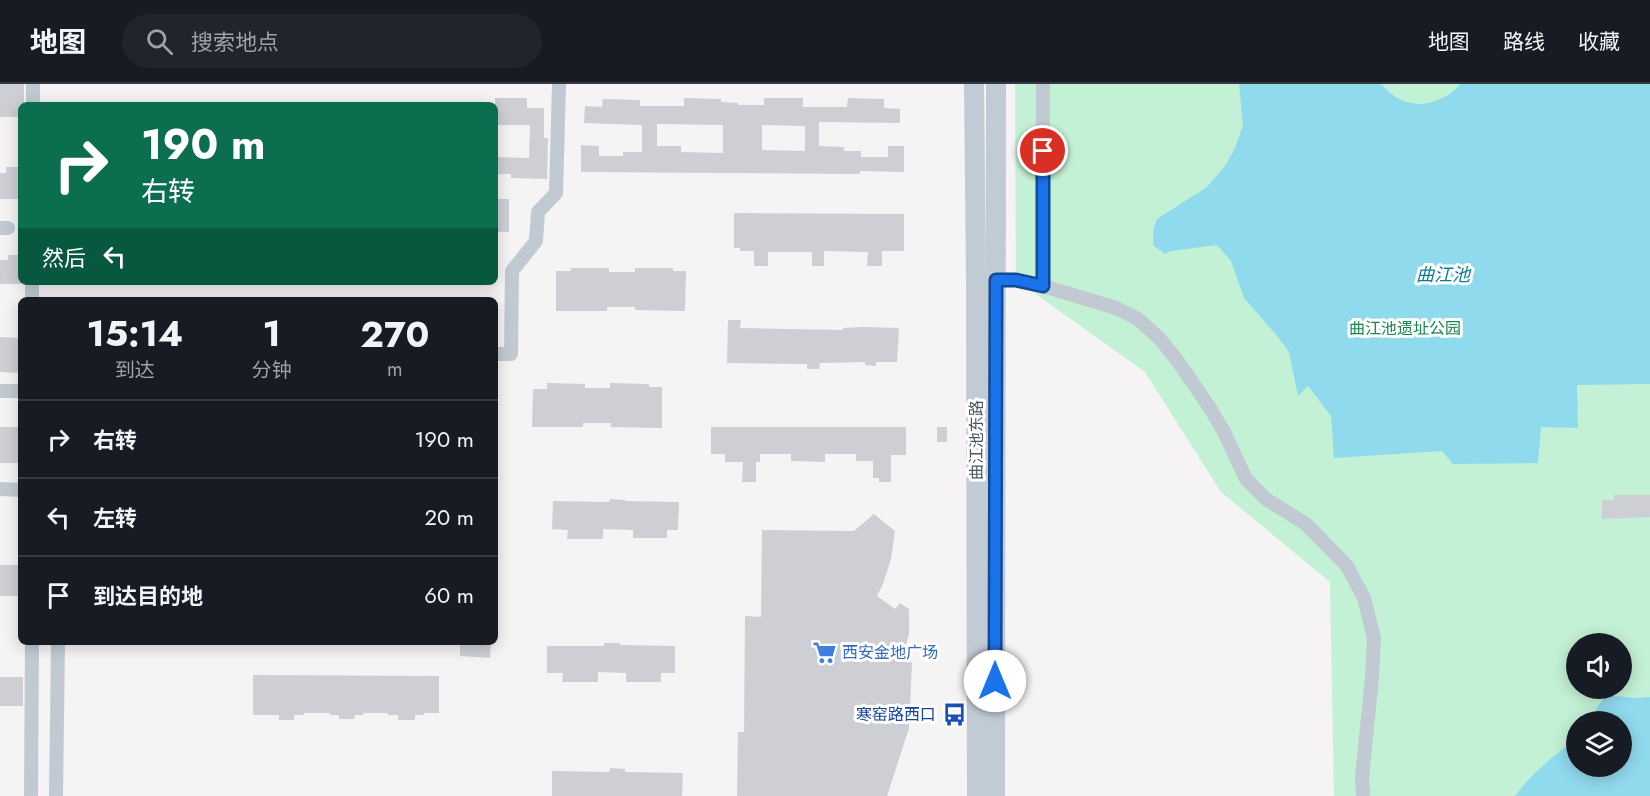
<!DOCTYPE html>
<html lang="zh">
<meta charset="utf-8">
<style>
body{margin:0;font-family:Jost,"Noto Sans SC",sans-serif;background:#20242c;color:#f1f3f6;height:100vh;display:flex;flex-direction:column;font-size:22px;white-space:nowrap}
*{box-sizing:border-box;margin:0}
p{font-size:20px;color:#9ea1a6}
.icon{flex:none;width:33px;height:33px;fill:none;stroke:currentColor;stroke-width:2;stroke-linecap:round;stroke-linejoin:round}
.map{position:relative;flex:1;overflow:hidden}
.panel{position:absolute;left:18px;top:213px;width:480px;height:348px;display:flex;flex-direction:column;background:#171b24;border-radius:9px;box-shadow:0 3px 15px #0003}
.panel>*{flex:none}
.guide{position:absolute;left:18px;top:18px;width:480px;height:183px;border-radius:9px;box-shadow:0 3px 15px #0003;background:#0b6e4f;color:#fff;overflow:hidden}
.buttons{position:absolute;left:1566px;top:549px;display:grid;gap:12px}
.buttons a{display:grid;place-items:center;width:66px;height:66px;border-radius:50%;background:#171b24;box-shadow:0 3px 15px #0003;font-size:30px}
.pin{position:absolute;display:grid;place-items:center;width:51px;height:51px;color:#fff;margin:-26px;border:3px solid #fff;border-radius:50%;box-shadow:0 2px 6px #0007}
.me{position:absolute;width:66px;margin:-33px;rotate:0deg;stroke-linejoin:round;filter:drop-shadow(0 0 4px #0008)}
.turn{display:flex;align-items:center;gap:21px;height:126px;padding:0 24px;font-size:27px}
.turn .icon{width:78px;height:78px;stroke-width:2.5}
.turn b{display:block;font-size:42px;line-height:51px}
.then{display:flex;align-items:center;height:57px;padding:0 24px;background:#0003;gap:12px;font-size:22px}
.eta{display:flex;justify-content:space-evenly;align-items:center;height:102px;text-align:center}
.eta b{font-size:36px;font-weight:700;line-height:42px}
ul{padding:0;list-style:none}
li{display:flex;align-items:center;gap:18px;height:78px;padding:0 24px;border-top:2px solid #363941}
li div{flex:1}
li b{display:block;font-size:22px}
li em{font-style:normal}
header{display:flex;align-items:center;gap:36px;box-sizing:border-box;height:84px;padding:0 30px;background:#171b24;border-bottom:2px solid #363941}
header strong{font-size:28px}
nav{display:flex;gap:33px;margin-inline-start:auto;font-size:21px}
.search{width:420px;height:54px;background:#20242c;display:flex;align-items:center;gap:15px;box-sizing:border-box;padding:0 21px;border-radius:33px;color:#9ea1a6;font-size:22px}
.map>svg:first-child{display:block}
.green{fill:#c3f1d5;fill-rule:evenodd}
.water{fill:#90daee}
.building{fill:#cdcfd5;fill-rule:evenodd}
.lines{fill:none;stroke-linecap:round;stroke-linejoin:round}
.minor{stroke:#c1cad2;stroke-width:14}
.secondary{stroke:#c1cbd6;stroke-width:20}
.route-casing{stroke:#114b97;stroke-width:15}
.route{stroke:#1a73e8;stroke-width:10}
.labels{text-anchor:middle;stroke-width:6;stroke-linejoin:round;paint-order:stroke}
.park-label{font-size:16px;fill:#17864f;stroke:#fff}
.street-label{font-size:16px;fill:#4a5661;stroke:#fff}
.shop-label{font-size:16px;fill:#366cbe;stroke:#fff;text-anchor:start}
.transit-label{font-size:16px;fill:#164399;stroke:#fff;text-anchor:end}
.water-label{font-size:18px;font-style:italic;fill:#0c7c9b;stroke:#fff}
</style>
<header>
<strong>地图</strong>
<div class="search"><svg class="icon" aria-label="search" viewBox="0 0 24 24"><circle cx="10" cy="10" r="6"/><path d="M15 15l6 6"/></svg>搜索地点</div>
<nav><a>地图</a><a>路线</a><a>收藏</a></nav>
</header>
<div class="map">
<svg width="1650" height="712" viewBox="0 0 1650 712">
<rect width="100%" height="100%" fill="#f5f3f3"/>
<path class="green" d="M1015,0H1650V712H1334L1330,498L1221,408L1145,288L1016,196ZM1576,560H1622V604H1576ZM1576,638H1622V682H1576Z"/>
<g class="water">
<path d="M1239,0H1381C1399,21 1422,26 1446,12C1452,9 1456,4 1461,0H1650V300L1577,301L1578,344L1541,343L1538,379L1453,380L1442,367L1334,374L1331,332L1308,302L1298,312L1289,268L1278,253L1244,214L1231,177L1217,161L1171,167L1165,170L1154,162C1152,152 1153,145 1157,135L1207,103L1225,82L1235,64L1243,41Z"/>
<path d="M1606,611L1634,614L1650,613V712H1515C1532,689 1553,672 1576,655V682H1622V638L1594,637L1596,625Z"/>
</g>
<g class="building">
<polygon points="0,0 24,0 24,21 21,21 21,33 0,33"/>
<polygon points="495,14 527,14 527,24 544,24 544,54 548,54 547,95 511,94 511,90 495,90 495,73 529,74 530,41 495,41"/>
<path d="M684,14L721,15V18L738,19V21H764V14H803V23H847L848,14L884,15V24L900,25V39L819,38V62L844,63V67H861V73H888V62H904V88L860,87V90L581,88V61L599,62V72H623V68H642V41L584,39L585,22L602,23L603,15L640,16V22H684ZM657,40L723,41V69L681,68V62H657ZM762,41L805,42V67L762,66Z"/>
<polygon points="6,83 19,83 19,89 21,89 21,115 0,115 0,89 6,89"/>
<rect x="495" y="115" width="14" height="33"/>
<polygon points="734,129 904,130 904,167 882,167 882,182 867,182 868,168 824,167 824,182 812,182 812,168 768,168 768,182 754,182 754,167 740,167 740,164 734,164"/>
<polygon points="8,171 21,171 21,200 0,200 0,176 8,176"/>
<polygon points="571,184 609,184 609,188 635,188 635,184 673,184 673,187 686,187 685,227 635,226 635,223 607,223 607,227 556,227 556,187 571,187"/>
<polygon points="728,236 741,236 740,244 843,246 843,244 863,243 899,244 897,278 876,278 876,282 865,281 865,278 820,279 819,285 807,285 807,280 727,279"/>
<polygon points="0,253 21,254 21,289 0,288"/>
<polygon points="547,299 585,300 585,304 610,304 610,299 649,300 649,303 662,303 662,344 611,343 611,339 583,339 583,343 532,343 533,305 547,305"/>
<rect x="0" y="343" width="21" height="36"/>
<polygon points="711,343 906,343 906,371 891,371 891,398 879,398 879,394 873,394 873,377 856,377 856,370 825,370 825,378 791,377 791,370 760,370 760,378 756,378 756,398 742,398 743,378 725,378 725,370 711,370"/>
<rect x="937" y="343" width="10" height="15"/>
<polygon points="1614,411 1650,411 1650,433 1602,435 1602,416 1614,416"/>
<polygon points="610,415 625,416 625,417 679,418 678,446 667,446 667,454 633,454 633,446 603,445 603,455 567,455 568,446 552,445 553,417 609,418"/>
<polygon points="874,430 895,447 891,475 883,500 877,512 895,525 900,519 909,525 909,550 903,572 912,579 909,644 887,712 737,712 738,648 744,648 745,532 761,533 762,446 854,447"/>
<rect x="0" y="481" width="21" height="31"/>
<polygon points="460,558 491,558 490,574 460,572"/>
<polygon points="604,559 620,559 620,561 675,562 675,589 661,589 661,598 626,598 626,589 598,588 598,598 562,598 563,589 547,589 547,562 604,562"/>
<polygon points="253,591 439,592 439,629 424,629 424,631 415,631 415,636 398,636 398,631 388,631 388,629 363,629 363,631 355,631 354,635 339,635 339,631 330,631 330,629 304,629 304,631 294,631 294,636 279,636 279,631 253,631"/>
<rect x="0" y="593" width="23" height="29"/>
<polygon points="610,684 625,685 625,688 683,689 682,712 552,712 552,687 609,688"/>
</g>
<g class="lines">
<g class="minor">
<polyline points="33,21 33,0"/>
<polyline points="0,144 8,144"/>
<polyline points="988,196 1016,196 1043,202 1116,224 1138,235 1160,255 1177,276 1210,324 1224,348 1246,395 1266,415 1306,440 1347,482 1364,514 1374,554 1372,594 1362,693 1363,712"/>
<polyline points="1043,202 1043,0"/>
<polyline points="32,216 32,198"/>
<polyline points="495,270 511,270 512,187 536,157 538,128 556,109 559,0"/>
<polyline points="0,307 21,307"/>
<polyline points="0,405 21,406"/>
<polyline points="31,712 32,558"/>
<polyline points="56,712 58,558"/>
</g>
<g class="secondary">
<polyline points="974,0 976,196 977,712"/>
<polyline points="995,712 996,0"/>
</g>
</g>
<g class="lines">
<defs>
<polyline id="route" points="995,597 996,196 1016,196 1043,202 1043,67"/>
</defs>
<use href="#route" class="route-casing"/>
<use href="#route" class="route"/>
</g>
<defs>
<symbol id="supermarket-bare" viewBox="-9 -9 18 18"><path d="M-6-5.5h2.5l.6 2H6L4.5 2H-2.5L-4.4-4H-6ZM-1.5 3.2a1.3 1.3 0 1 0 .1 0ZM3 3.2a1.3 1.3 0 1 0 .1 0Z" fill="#3f7fe0" stroke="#fff" stroke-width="2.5" paint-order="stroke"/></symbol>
<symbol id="bus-bare" viewBox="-9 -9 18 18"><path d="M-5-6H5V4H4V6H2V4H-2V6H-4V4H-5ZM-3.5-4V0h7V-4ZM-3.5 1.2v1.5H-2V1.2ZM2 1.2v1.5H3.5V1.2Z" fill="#1a4fb4" stroke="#fff" stroke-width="2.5" paint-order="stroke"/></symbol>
</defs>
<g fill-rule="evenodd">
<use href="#supermarket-bare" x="808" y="552" width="33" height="33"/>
<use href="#bus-bare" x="938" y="614" width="33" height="33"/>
</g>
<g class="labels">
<g class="park-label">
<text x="1405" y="250">曲江池遗址公园</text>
</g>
<g class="street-label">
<text transform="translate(976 356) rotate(-90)" y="6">曲江池东路</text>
</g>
<g class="shop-label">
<text x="842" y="574">西安金地广场</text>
</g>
<g class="transit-label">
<text x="936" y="636">寒窑路西口</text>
</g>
<g class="water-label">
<text x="1443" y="197">曲江池</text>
</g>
</g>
</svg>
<div class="buttons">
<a><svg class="icon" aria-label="sound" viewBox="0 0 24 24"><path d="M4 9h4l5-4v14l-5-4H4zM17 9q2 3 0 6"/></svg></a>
<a><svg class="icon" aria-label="layers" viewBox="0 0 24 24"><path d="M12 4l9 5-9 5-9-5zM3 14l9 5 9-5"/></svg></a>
</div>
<div class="pin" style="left:1043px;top:67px;background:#d93025"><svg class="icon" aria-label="arrive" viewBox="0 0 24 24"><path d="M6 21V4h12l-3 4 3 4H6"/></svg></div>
<svg class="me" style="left:995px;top:597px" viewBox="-20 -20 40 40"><circle r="19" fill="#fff"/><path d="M0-13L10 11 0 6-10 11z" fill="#1a73e8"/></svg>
<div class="guide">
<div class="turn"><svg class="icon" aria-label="right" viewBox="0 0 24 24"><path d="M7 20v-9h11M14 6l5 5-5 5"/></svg><div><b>190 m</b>右转</div></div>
<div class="then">然后<svg class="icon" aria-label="left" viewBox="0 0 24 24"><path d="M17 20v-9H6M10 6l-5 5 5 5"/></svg></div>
</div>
<section class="panel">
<div class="eta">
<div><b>15:14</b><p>到达</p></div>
<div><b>1</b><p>分钟</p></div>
<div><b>270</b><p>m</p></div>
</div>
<ul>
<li><svg class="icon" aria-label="right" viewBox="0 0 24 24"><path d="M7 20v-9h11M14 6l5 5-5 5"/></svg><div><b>右转</b></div><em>190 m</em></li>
<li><svg class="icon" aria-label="left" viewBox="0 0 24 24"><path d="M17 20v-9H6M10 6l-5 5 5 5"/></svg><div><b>左转</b></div><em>20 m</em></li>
<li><svg class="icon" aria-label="arrive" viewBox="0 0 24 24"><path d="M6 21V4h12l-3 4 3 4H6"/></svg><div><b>到达目的地</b></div><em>60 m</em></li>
</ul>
</section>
</div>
